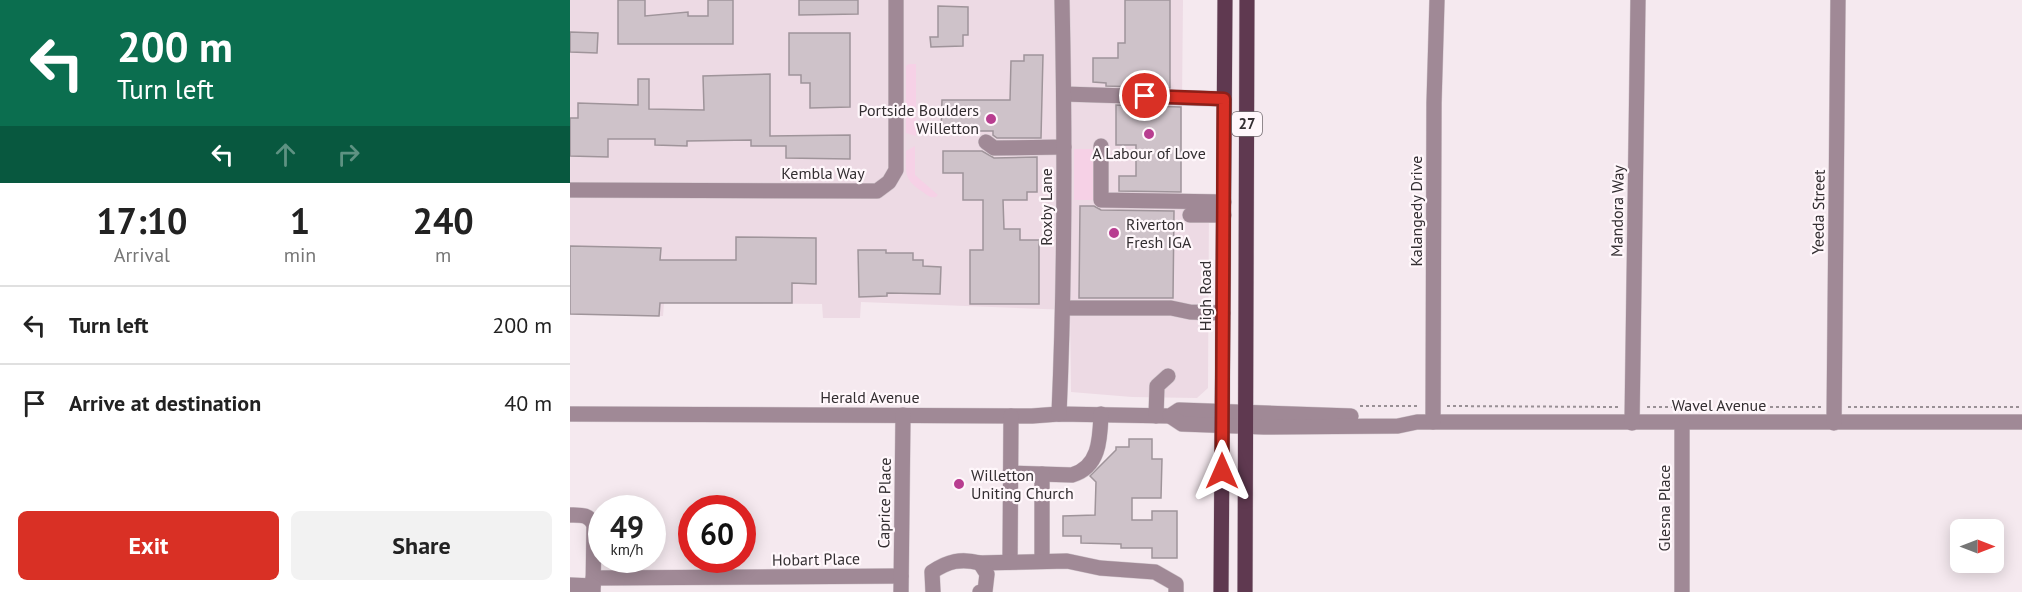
<!DOCTYPE html>
<style>
body{margin:0;font-family:"PT Sans",sans-serif;background:#f2f2f2;color:#222;height:100vh;display:flex;flex-direction:column;font-size:22px;white-space:nowrap}
*{box-sizing:border-box;margin:0}
p{font-size:20px;color:#767676}
.icon{flex:none;width:33px;height:33px;fill:none;stroke:currentColor;stroke-width:2;stroke-linecap:round;stroke-linejoin:round}
.map{position:relative;flex:1;overflow:hidden}
.details{display:flex;flex-direction:column;background:#fff;width:570px}
.details>*{flex:none}
.guide{background:#0b6e4f;color:#fff;overflow:hidden}
.needle{width:39px;rotate:90deg}
.controls{position:absolute;left:1380px;top:519px;display:grid;gap:12px}
.controls a{display:grid;place-items:center;width:54px;height:54px;border-radius:9px;background:#fff;box-shadow:0 3px 15px #0003;font-size:30px}
.speed{position:absolute;left:18px;top:495px;display:flex;gap:12px;font-size:30px;font-weight:700;text-align:center}
.speed>*{display:grid;place-content:center;width:78px;height:78px;border-radius:50%;background:#fff;box-shadow:0 3px 15px #0003;line-height:1}
.speed small{font-size:15px;font-weight:400}
.speed .limit{border:9px solid #d22;background:#fff;color:#111}
.pin{position:absolute;display:grid;place-items:center;width:51px;height:51px;color:#fff;margin:-26px;border:3px solid #fff;border-radius:50%;box-shadow:0 2px 6px #0007}
.me{position:absolute;width:66px;margin:-33px;rotate:0deg;stroke-linejoin:round;filter:drop-shadow(0 0 4px #0008)}
.turn{display:flex;align-items:center;gap:21px;height:126px;padding:0 18px;font-size:27px}
.turn .icon{width:78px;height:78px;stroke-width:2.5}
.turn b{display:block;font-size:42px;line-height:51px}
.lanes{display:flex;align-items:center;height:57px;padding:0 18px;background:#0003;justify-content:center;gap:30px;direction:ltr}
.lanes .off{opacity:.35}
.eta{display:flex;justify-content:space-evenly;align-items:center;height:102px;text-align:center}
.eta b{font-size:36px;font-weight:700;line-height:42px}
.action{display:flex;gap:12px;margin-top:auto;padding:12px 18px}
.action a{flex:1;height:69px;border-radius:9px;background:#d93025;color:#fff;font-size:24px;font-weight:700;line-height:69px;text-align:center}
.action a+a{background:#f2f2f2;color:#222}
ul{padding:0;list-style:none}
li{display:flex;align-items:center;gap:18px;height:78px;padding:0 18px;border-top:2px solid #e0e0e0}
li div{flex:1}
li b{display:block;font-size:22px}
li em{font-style:normal}
main{display:flex;flex:1;min-height:0}
.map>svg:first-child{display:block}
.built{fill:#eddae4}
.green{fill:#f6d1e6}
.building{fill:#cec2c9;stroke:#9f949a;stroke-width:1.5}
.lines{fill:none;stroke-linecap:round;stroke-linejoin:round}
.minor-casing{stroke:#d2c7cd;stroke-width:16}
.major-casing{stroke:#d2c7cd;stroke-width:16}
.path{stroke:#999095;stroke-width:2;stroke-dasharray:3 3;stroke-linecap:butt}
.minor{stroke:#a08996;stroke-width:15}
.major{stroke:#5f3950;stroke-width:15}
.route-casing{stroke:#8d1f18;stroke-width:15}
.route{stroke:#d93025;stroke-width:10}
.poi-dot{fill:#b83d90;stroke:#fff7fb;stroke-width:2}
.labels{text-anchor:middle;stroke-width:4.5;stroke-linejoin:round;paint-order:stroke}
.shield{fill:#fff7fb;stroke:#706a6e;stroke-width:1.5}
.shield-label{font-size:15px;font-weight:bold;fill:#332e31}
.poi-label{font-size:16px;fill:#332e31;stroke:#fff7fb;text-anchor:start}
.street-label{font-size:16px;fill:#332e31;stroke:#fff7fb}
</style>
<main>
<section class="details">
<div class="guide">
<div class="turn"><svg class="icon" aria-label="left" viewBox="0 0 24 24"><path d="M17 20v-9H6M10 6l-5 5 5 5"/></svg><div><b>200 m</b>Turn left</div></div>
<div class="lanes"><svg class="icon" aria-label="left" viewBox="0 0 24 24"><path d="M17 20v-9H6M10 6l-5 5 5 5"/></svg><svg class="icon off" aria-label="ahead" viewBox="0 0 24 24"><path d="M12 20V5M6 11l6-6 6 6"/></svg><svg class="icon off" aria-label="right" viewBox="0 0 24 24"><path d="M7 20v-9h11M14 6l5 5-5 5"/></svg></div>
</div>
<div class="eta">
<div><b>17:10</b><p>Arrival</p></div>
<div><b>1</b><p>min</p></div>
<div><b>240</b><p>m</p></div>
</div>
<ul>
<li><svg class="icon" aria-label="left" viewBox="0 0 24 24"><path d="M17 20v-9H6M10 6l-5 5 5 5"/></svg><div><b>Turn left</b></div><em>200 m</em></li>
<li><svg class="icon" aria-label="arrive" viewBox="0 0 24 24"><path d="M6 21V4h12l-3 4 3 4H6"/></svg><div><b>Arrive at destination</b></div><em>40 m</em></li>
</ul>
<div class="action"><a>Exit</a><a>Share</a></div>
</section>
<div class="map">
<svg width="1452" height="592" viewBox="0 0 1452 592">
<rect width="100%" height="100%" fill="#f5e9ef"/>
<polygon class="built" points="0,0 613,0 611,202 639,203 638,388 627,398 562,397 501,392 500,310 291,302 290,318 253,318 252,304 94,303 93,316 0,314"/>
<g class="green">
<polygon points="339,64 346,64 346,136 336,133 336,66"/>
<path d="M345,146V175L368,195L366,197C360,198 358,196 353,192C333,179 336,173 336,151Z"/>
<rect x="504" y="149" width="21" height="51"/>
</g>
<g class="building">
<polygon points="48,0 75,0 75,16 118,12 118,16 138,16 138,0 163,0 163,44 48,44"/>
<polygon points="229,0 288,0 288,14 229,15"/>
<polygon points="555,0 600,0 600,88 536,86 536,83 523,82 523,58 548,58 548,43 555,43"/>
<polygon points="368,6 398,7 398,35 393,35 393,46 361,47 360,37 368,37"/>
<polygon points="0,32 28,33 27,53 0,52"/>
<polygon points="219,33 280,33 280,107 240,108 240,83 231,83 231,75 219,75"/>
<polygon points="454,55 473,55 471,138 427,138 423,135 423,131 371,131 372,100 440,100 441,61 454,61"/>
<polygon points="200,74 200,136 280,135 280,159 216,158 216,146 181,146 181,140 117,141 117,146 85,145 85,139 38,139 38,157 0,156 0,118 8,118 8,103 68,105 68,79 79,79 79,109 134,110 133,76"/>
<polygon points="546,105 611,107 611,192 549,191 549,176 566,176 566,145 546,145"/>
<polygon points="373,151 412,151 424,158 467,157 467,192 457,192 457,200 433,200 434,229 450,229 450,240 469,240 469,304 400,304 400,250 413,250 413,200 393,200 393,173 373,173"/>
<polygon points="510,206 524,206 531,210 604,211 603,298 509,298"/>
<polygon points="166,237 246,238 246,284 222,283 222,303 90,303 89,316 0,314 0,246 91,248 90,260 166,260"/>
<polygon points="288,250 316,250 316,253 343,253 343,260 353,260 353,266 371,267 370,294 317,293 317,296 289,297"/>
<polygon points="559,439 582,439 582,459 592,459 591,498 562,498 562,520 582,520 582,511 607,511 607,558 582,558 582,548 551,548 551,544 511,543 511,536 493,536 493,516 525,515 526,482 520,476 546,450 546,447 559,447"/>
</g>
<g class="lines">
<defs>
<g id="minor">
<polyline points="494,94 654,99"/>
<polyline points="416,142 424,148 494,147"/>
<polyline points="531,146 531,200 654,202"/>
<polyline points="0,190 307,191 319,182 326,170 326,0"/>
<polyline points="620,215 654,215"/>
<polyline points="493,308 601,308 620,312 653,313"/>
<polyline points="0,414 462,416 489,414 600,416 609,410 781,416"/>
<path d="M489,414C495,276 495,138 492,0"/>
<polyline points="586,416 587,386 598,376"/>
<polyline points="600,416 612,424 694,427 828,426 847,422 1452,422"/>
<polyline points="863,422 864,103 867,0"/>
<polyline points="1062,423 1068,0"/>
<polyline points="1264,423 1268,0"/>
<path d="M440,473L502,475C530,467 530,438 531,414"/>
<polyline points="472,474 472,561"/>
<path d="M0,515C11,515 19,514 24,525L23,592"/>
<polyline points="440,562 441,416"/>
<polyline points="23,578 331,576"/>
<polyline points="0,585 23,586"/>
<polyline points="331,592 333,415"/>
<path d="M363,592L362,572C378,561 391,558 410,563L497,561L530,568L585,572L606,584V592"/>
<polyline points="410,592 415,591 417,574 410,563"/>
<polyline points="1112,592 1112,423"/>
</g>
<g id="major">
<polyline points="651,592 655,0"/>
<polyline points="675,592 677,0"/>
</g>
</defs>
<use href="#minor" class="minor-casing"/>
<use href="#major" class="major-casing"/>
<g class="path">
<polyline points="790,406 850,406"/>
<polyline points="877,406 1048,407"/>
<polyline points="1077,407 1116,407"/>
<polyline points="1188,407 1251,407"/>
<polyline points="1278,407 1452,407"/>
</g>
<use href="#minor" class="minor"/>
<use href="#major" class="major"/>
</g>
<g class="lines">
<defs>
<polyline id="route" points="575,96 654,99 652,471"/>
</defs>
<use href="#route" class="route-casing"/>
<use href="#route" class="route"/>
</g>
<g class="poi-dot">
<circle cx="421" cy="119" r="6"/>
<circle cx="579" cy="134" r="6"/>
<circle cx="544" cy="233" r="6"/>
<circle cx="389" cy="484" r="6"/>
</g>
<g class="labels">
<rect class="shield" x="662" y="112" width="30" height="24" rx="4.5"/>
<g class="shield-label">
<text x="677" y="129">27</text>
</g>
<g class="poi-label">
<text x="409" y="116" text-anchor="end">Portside Boulders<tspan x="409" dy="18">Willetton</tspan></text>
<text x="579" y="159" text-anchor="middle">A Labour of Love</text>
<text x="556" y="230">Riverton<tspan x="556" dy="18">Fresh IGA</tspan></text>
<text x="401" y="481">Willetton<tspan x="401" dy="18">Uniting Church</tspan></text>
</g>
<g class="street-label">
<text x="253" y="179">Kembla Way</text>
<text transform="translate(476 207) rotate(-90)" y="6">Roxby Lane</text>
<text transform="translate(846 211) rotate(-90)" y="6">Kalangedy Drive</text>
<text transform="translate(1047 211) rotate(-89)" y="6">Mandora Way</text>
<text transform="translate(1248 212) rotate(-89)" y="6">Yeeda Street</text>
<text transform="translate(635 296) rotate(-90)" y="6">High Road</text>
<text x="300" y="403">Herald Avenue</text>
<text x="1149" y="411">Wavel Avenue</text>
<text transform="translate(314 503) rotate(-89)" y="6">Caprice Place</text>
<text transform="translate(1094 508) rotate(-90)" y="6">Glesna Place</text>
<text transform="translate(246 559) rotate(-1)" y="6">Hobart Place</text>
</g>
</g>
</svg>
<div class="controls">
<a><svg class="needle" viewBox="-14 -14 28 28"><path d="M0-13l5 13h-10z" fill="#e53935"/><path d="M0 13l5-13h-10z" fill="#767676"/></svg></a>
</div>
<div class="speed"><div>49<small>km/h</small></div><div class="limit">60</div></div>
<div class="pin" style="left:575px;top:96px;background:#d93025"><svg class="icon" aria-label="arrive" viewBox="0 0 24 24"><path d="M6 21V4h12l-3 4 3 4H6"/></svg></div>
<svg class="me" style="left:652px;top:471px" viewBox="-20 -20 40 40"><path d="M0-17L14 15 0 8-14 15z" fill="#d93025" stroke="#fff" stroke-width="4"/></svg>
</div>
</main>
